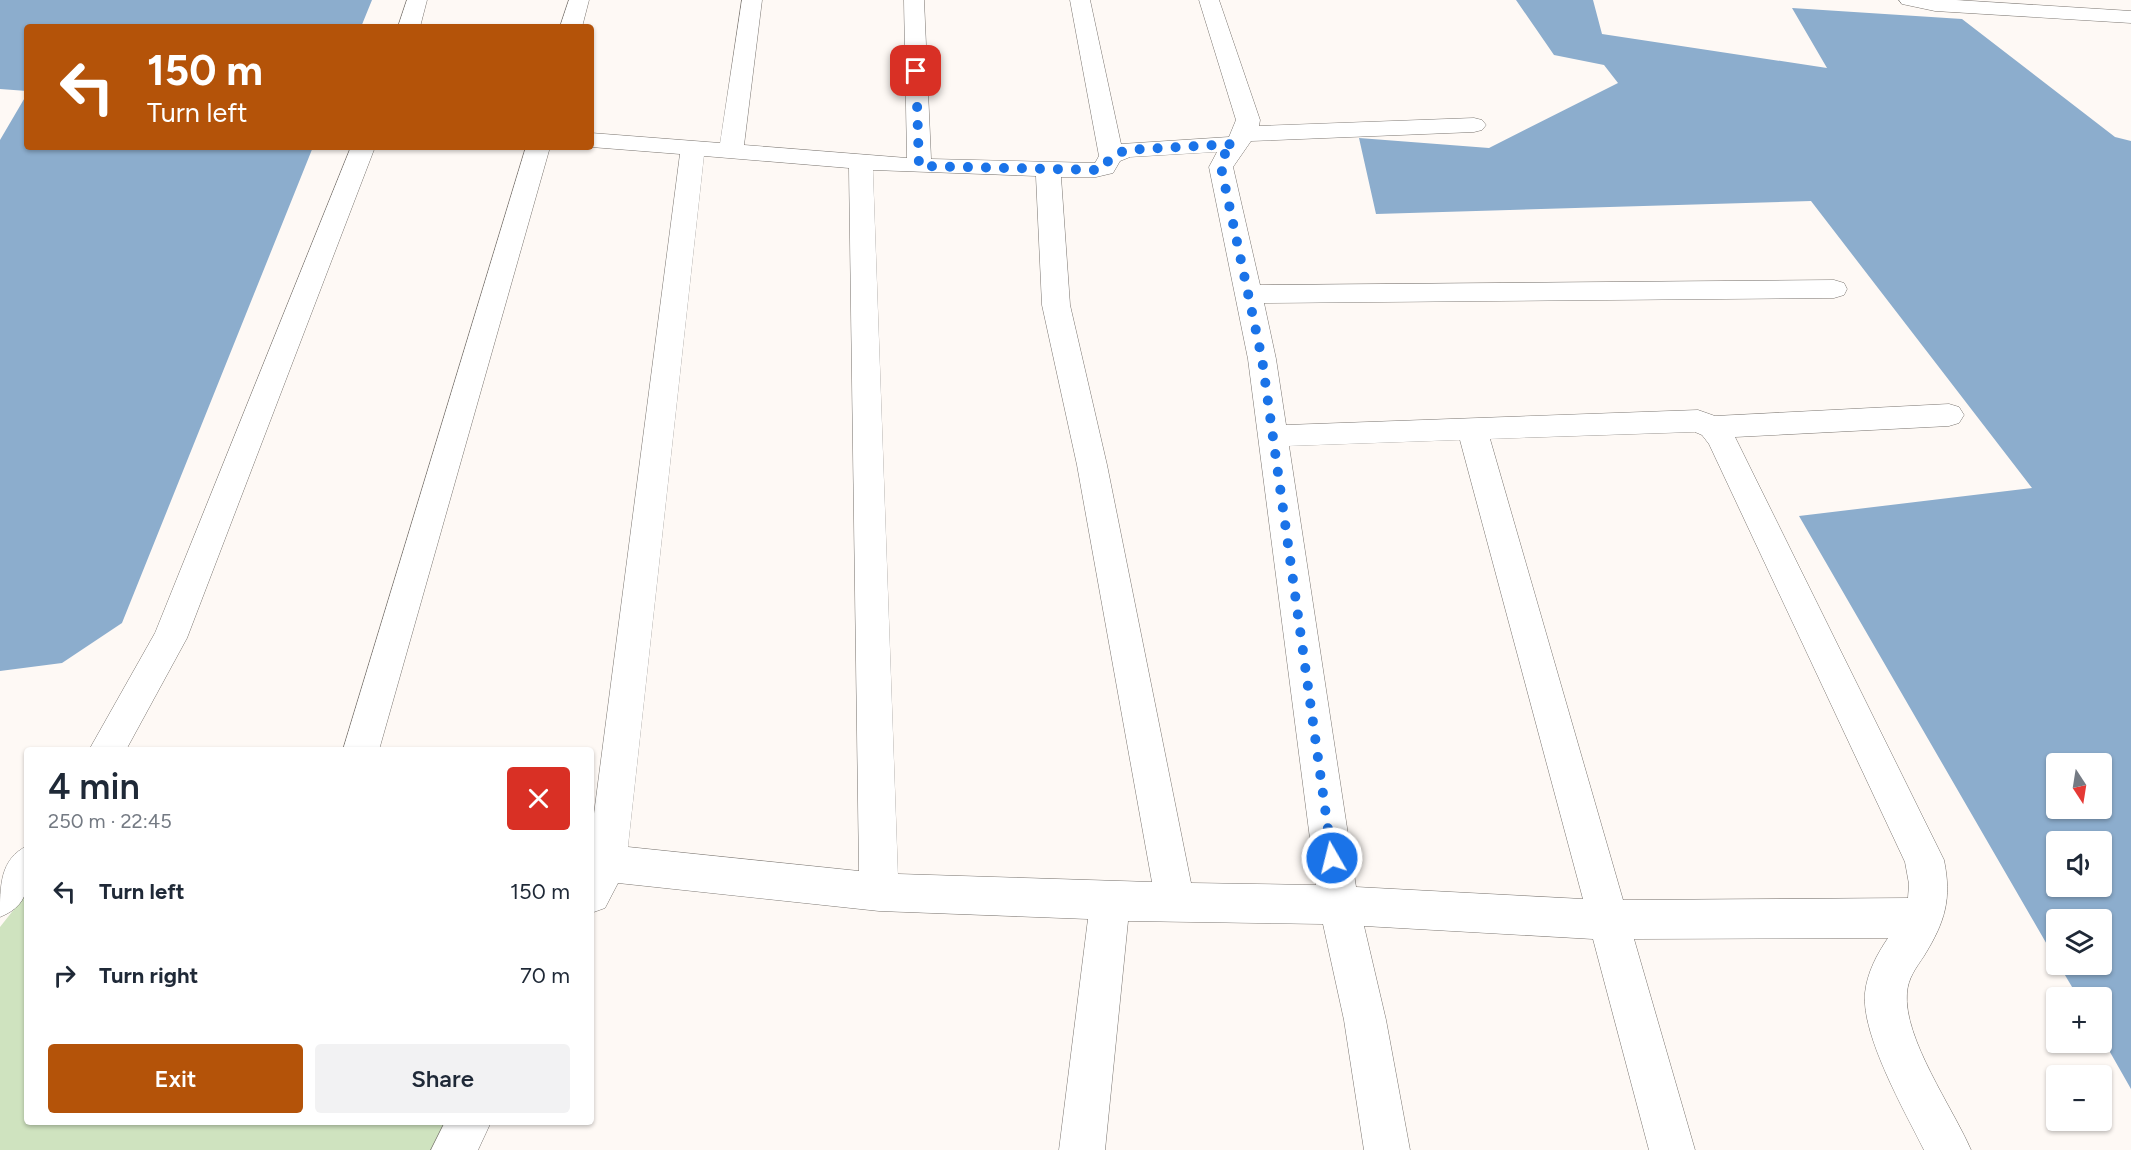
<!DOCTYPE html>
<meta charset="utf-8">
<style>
body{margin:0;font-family:Figtree,sans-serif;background:#f2f2f3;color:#1f2937;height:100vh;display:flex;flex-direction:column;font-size:22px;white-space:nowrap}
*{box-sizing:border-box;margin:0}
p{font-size:20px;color:#747a83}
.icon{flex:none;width:33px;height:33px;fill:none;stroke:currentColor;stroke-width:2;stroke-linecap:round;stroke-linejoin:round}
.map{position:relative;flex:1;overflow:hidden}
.drawer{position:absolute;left:24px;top:747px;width:570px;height:378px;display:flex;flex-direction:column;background:#fff;border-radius:6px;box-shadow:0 2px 4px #0004}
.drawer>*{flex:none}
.top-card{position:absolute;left:24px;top:24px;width:570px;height:126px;border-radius:6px;box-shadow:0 2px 4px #0004;background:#b45309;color:#fff;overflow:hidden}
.needle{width:39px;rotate:168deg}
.controls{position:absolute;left:2046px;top:753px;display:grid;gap:12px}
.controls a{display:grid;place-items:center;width:66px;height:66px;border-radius:6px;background:#fff;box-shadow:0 2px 4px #0004;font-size:30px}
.pin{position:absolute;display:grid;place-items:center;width:51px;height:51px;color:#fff;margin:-26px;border-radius:12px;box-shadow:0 3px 9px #0006}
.me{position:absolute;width:66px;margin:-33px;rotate:352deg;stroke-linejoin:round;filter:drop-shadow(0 0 4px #0008)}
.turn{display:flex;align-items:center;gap:21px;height:126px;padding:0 24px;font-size:27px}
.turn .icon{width:78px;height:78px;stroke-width:2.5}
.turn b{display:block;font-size:42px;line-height:51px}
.round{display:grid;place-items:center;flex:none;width:63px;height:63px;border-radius:6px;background:#f2f2f3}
.overview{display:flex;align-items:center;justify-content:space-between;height:102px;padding:0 24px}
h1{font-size:36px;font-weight:600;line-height:45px}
.action{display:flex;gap:12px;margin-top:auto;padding:12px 24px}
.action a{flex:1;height:69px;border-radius:6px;background:#b45309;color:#fff;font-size:24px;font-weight:600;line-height:69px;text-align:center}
.action a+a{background:#f2f2f3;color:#1f2937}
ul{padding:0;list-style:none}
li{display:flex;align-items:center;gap:18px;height:84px;padding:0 24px}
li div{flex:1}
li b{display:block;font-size:22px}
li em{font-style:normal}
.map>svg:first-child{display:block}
.green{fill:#cfe3bf}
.water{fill:#8cadcd;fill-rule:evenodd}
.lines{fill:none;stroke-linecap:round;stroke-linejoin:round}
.minor-casing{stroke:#7a7570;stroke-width:1}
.minor{fill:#fff;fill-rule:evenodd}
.route{stroke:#1a73e8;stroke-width:10;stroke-dasharray:0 18}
</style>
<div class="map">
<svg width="2131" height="1150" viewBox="0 0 2131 1150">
<rect width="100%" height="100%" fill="#fef9f5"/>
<polygon class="green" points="27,893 27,1122 448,1122 434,1150 0,1150 0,927"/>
<g class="water">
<polygon points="0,0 372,0 361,27 27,27 27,91 0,89"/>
<path d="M1516,0H1593L1602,34L1827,68L1792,8L1962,19L2115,137L2131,141V1089L2102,1038V998L2078,997L2059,965L2102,964V920H2056V960L1799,516L2032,488L1811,201L1376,214L1359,138L1489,148L1618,83L1604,65L1554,55ZM2056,764H2102V808H2056ZM2056,842H2102V886H2056Z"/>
<polygon points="27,94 27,147 313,147 122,623 62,663 0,671 0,140"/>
</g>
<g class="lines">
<defs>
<g id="minor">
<polygon points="407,0 427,0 420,27 398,27"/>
<polygon points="569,0 589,0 582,27 560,27"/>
<path d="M742,0H762L744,145L907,158L904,0H924L931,159L1095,163L1099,156L1070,0H1090L1121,144L1229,137L1236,120L1199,0H1219L1260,120L1259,126L1474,118L1482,120L1486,125L1482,130L1474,132L1251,141L1233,167L1260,285L1834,280L1844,283L1847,289L1844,295L1834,298L1264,303L1276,359L1286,425L1698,410L1715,416L1949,404L1959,407L1964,415L1959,423L1949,426L1735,437L1944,860C1952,899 1945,922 1924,956C1916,968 1908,978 1907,993C1903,1038 1953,1108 1971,1150H1924C1905,1112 1861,1035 1865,993C1867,973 1877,954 1888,938L1634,939L1695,1150H1649L1593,939L1364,926L1386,1020L1410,1150H1364L1344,1020L1323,924L1128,921L1105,1150H1059L1088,919L879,911L618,883L605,908L591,913V837L680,154L591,147V133L720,143ZM1217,152L1209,167L1248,359L1316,885L1191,883L1107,465L1070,305L1061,177H1096L1113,173L1120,161L1130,157ZM704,156L849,168L859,871L628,847ZM873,170L1036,176L1042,305L1077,465L1152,882L898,874ZM1695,432L1702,435L1709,444L1905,862L1909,884L1908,898L1623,900L1490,439ZM1460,440L1583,899L1356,887L1289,446Z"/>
<polygon points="1899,0 1956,0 2131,11 2131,23 1935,11 1902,4"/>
<polygon points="351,147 375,147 187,638 126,750 89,750 155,633"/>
<polygon points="526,147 550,147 379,750 343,750"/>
<path d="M27,846C27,878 35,903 0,917C0,885 0,859 27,846Z"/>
<polygon points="445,1122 491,1122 478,1150 431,1150"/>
</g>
</defs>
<use href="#minor" class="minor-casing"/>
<use href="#minor" class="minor"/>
</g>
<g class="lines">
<polyline class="route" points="916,71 919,166 1096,170 1104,168 1111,156 1127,150 1234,144 1224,155 1221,167 1262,359 1332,858"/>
</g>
</svg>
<div class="controls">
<a><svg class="needle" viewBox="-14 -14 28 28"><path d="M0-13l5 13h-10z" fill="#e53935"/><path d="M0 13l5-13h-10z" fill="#747a83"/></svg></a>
<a><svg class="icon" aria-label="sound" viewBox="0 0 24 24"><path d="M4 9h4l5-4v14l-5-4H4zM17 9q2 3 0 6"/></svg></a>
<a><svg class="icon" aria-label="layers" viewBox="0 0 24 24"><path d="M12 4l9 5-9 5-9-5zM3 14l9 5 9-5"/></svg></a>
<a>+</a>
<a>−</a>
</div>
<div class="pin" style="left:916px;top:71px;background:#d93025"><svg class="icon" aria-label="arrive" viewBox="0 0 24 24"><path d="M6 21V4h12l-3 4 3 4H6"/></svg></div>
<svg class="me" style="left:1332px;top:858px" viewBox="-20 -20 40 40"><circle r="17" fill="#1a73e8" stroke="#fff" stroke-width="3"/><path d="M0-11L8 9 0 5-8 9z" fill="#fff"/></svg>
<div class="top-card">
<div class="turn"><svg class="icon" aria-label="left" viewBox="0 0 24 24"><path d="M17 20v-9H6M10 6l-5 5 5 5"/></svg><div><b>150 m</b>Turn left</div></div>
</div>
<section class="drawer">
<div class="overview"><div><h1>4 min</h1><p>250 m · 22:45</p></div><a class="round" style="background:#d93025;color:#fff"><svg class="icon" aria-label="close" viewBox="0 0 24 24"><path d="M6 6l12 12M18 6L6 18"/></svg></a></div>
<ul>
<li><svg class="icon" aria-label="left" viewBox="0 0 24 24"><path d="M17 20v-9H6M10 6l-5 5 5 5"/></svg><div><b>Turn left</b></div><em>150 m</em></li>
<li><svg class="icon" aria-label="right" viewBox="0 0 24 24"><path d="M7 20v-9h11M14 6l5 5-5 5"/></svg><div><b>Turn right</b></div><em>70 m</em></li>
</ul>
<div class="action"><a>Exit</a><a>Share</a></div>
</section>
</div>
